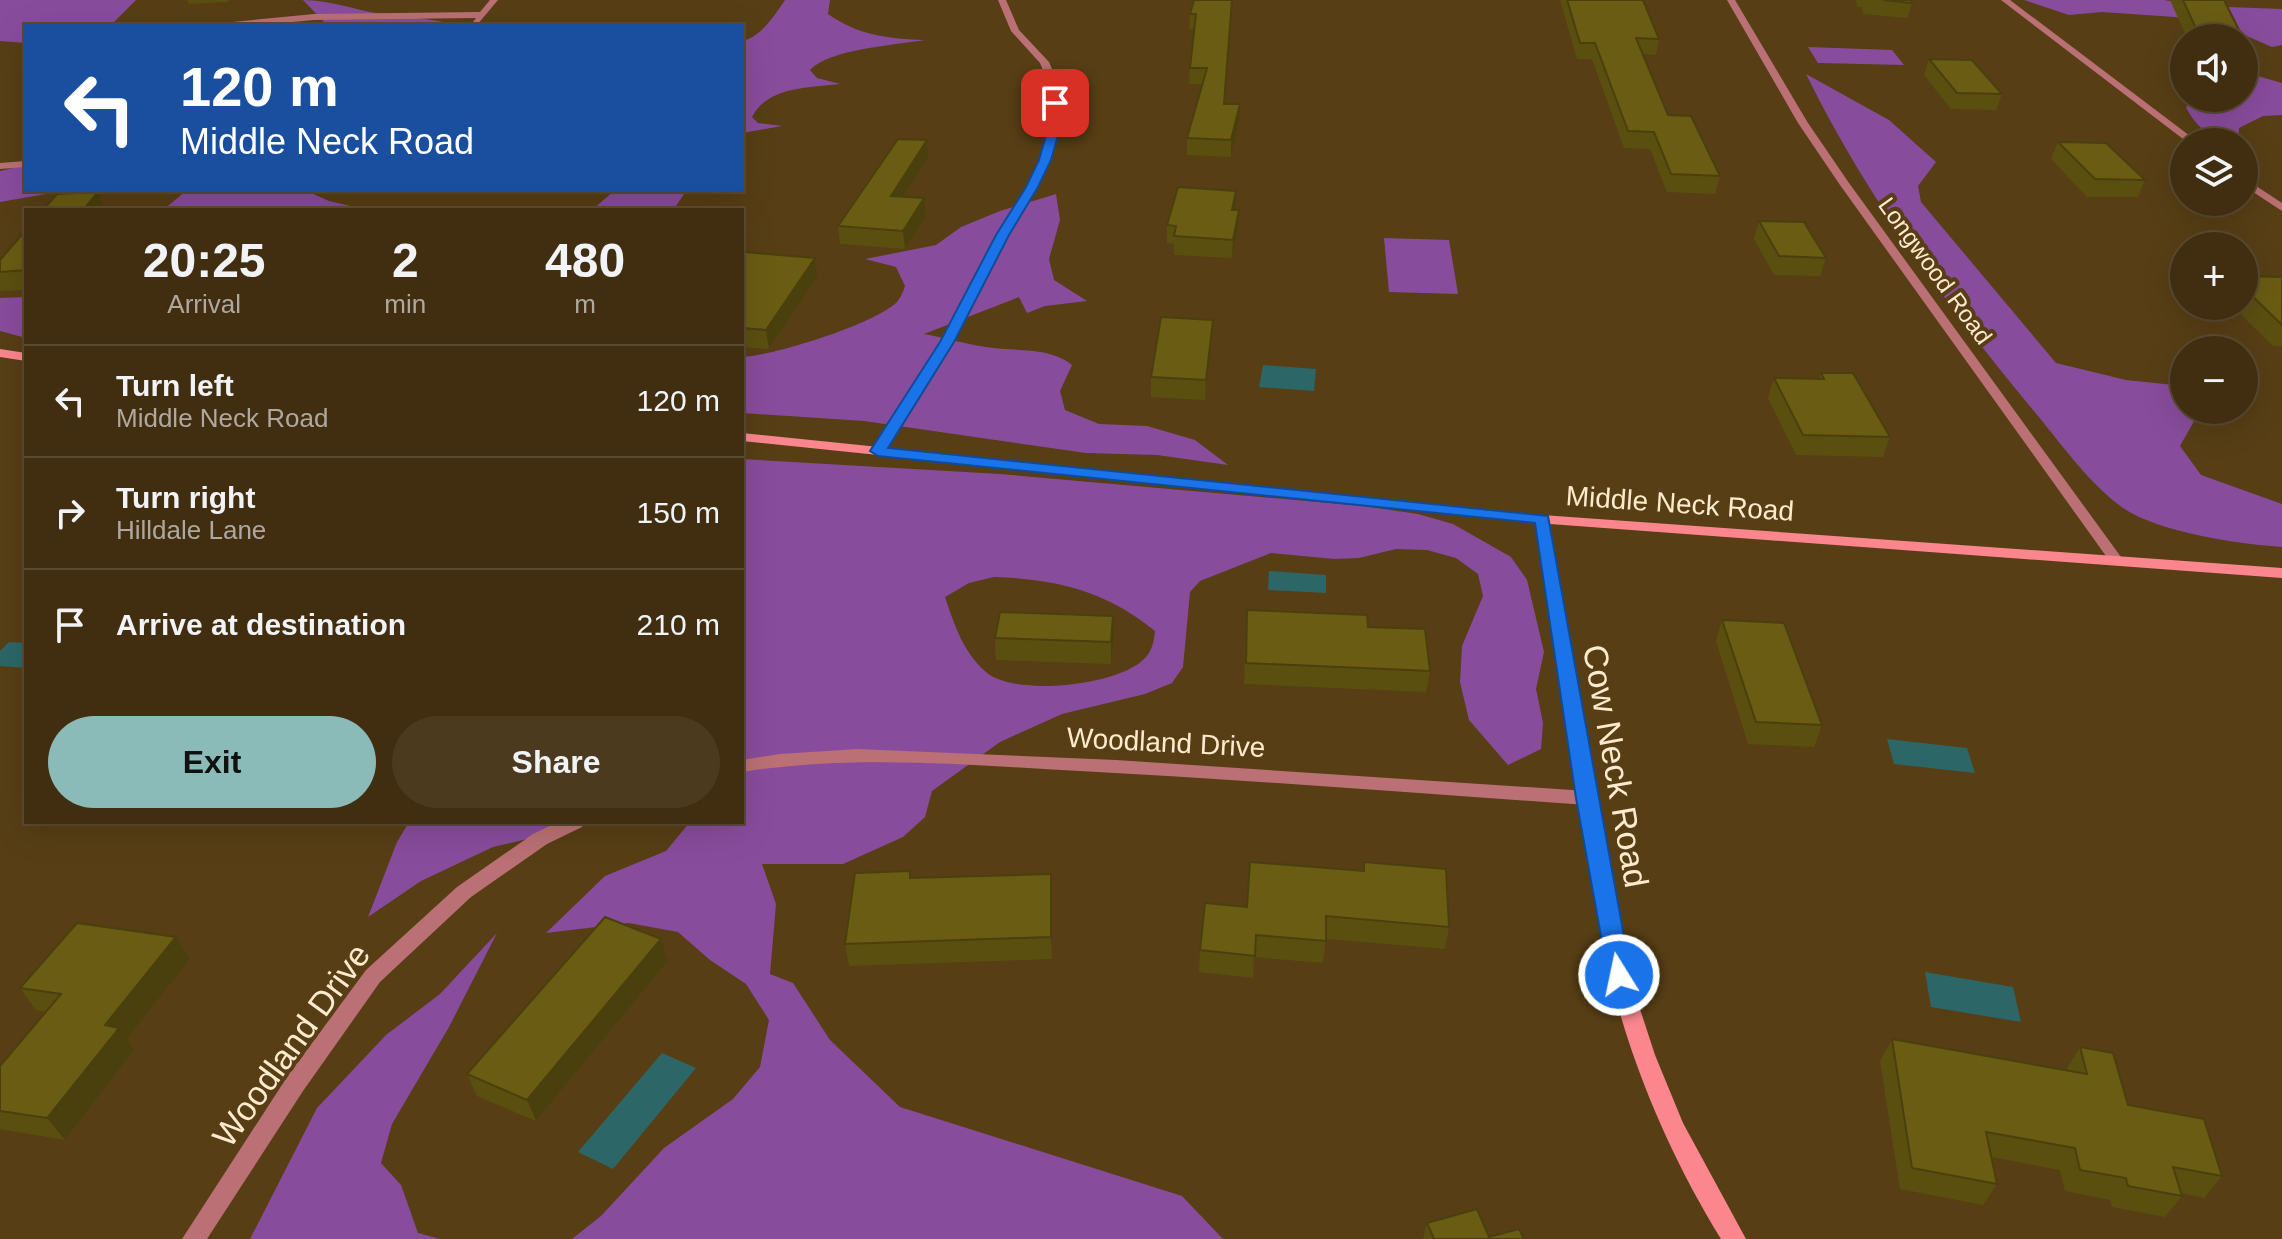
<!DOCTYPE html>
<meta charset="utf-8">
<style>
body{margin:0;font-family:Arial,sans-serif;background:#4c3a1e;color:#f1f3f6;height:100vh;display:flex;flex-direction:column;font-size:30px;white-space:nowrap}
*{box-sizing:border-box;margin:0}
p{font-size:26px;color:#aea89f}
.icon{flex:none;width:44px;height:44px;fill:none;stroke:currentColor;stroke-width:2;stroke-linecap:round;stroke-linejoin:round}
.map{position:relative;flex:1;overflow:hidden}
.sheet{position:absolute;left:24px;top:208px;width:720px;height:616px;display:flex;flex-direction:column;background:#412e10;border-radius:0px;box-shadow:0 8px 32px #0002,0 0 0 2px #5a4a30}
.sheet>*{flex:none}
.guide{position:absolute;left:24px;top:24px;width:720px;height:168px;border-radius:0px;box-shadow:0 8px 32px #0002,0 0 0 2px #5a4a30;background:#1a4fa0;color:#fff;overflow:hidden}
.controls{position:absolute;left:2170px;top:24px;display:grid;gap:16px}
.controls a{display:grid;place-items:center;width:88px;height:88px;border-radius:50%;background:#412e10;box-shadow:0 8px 32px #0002,0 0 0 2px #5a4a30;font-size:40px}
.pin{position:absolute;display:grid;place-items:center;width:68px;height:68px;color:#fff;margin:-34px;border-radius:16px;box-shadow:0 4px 12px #0006}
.me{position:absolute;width:88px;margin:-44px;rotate:350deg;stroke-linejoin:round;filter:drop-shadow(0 0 6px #0008)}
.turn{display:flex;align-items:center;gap:28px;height:168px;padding:0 24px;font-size:36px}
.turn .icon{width:104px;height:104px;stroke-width:2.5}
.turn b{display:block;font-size:56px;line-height:68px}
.eta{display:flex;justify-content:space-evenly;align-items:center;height:136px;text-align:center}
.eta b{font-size:48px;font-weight:700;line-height:56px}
.primary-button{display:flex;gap:16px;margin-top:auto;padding:16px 24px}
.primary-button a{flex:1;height:92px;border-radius:48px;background:#8bbbb9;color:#111;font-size:32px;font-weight:700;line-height:92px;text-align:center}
.primary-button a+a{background:#4c3a1e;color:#f1f3f6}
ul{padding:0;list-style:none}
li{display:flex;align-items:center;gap:24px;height:112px;padding:0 24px;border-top:2px solid #5a4a30}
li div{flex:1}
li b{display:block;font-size:30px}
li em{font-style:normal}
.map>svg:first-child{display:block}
.green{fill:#884c9c;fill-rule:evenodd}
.water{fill:#2d6667}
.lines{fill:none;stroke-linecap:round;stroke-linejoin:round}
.street{fill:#ba7074;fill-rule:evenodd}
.secondary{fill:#fb868e;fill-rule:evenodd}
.wall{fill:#5b4f10}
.shaded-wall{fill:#4a400d}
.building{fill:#6a5c13;stroke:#4a400d;stroke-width:2}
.route{fill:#1a73e8;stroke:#114b97;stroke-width:2}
.labels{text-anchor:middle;stroke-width:8;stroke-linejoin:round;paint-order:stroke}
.far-street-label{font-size:24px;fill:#feeacd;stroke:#573e15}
.street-label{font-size:28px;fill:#feeacd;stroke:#573e15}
.near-street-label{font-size:34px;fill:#feeacd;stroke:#573e15}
</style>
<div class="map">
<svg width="2282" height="1239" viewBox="0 0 2282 1239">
<rect width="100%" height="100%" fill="#573e15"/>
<g class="green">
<polygon points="0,0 136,0 110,26 26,26 26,43 0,41"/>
<path d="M303,0C331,0 354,10 382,14C407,18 432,18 456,25L333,26L326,24Z"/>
<path d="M785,0H830L828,14C857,35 889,39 925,40C896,45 829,49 810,70L817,78L840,84C809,88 768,86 752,117L758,123L782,126L742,133V41C761,37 775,15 785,0Z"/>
<polygon points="2024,0 2164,0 2201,6 2282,9 2282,45 2272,47 2226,27 2175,17 2102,12 2069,15"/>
<polygon points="1808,47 1892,50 1904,65 1818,63"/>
<path d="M2244,72L2282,83V115L2263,116L2239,128L2238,142C2214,142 2196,128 2186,107L2196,98H2244Z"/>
<path d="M1806,74L1889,120L1936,162L1918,186L1921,202L2056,363L2126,380L2184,386V410H2225L2197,416L2180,446L2201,475L2282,504V547C2239,544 2153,532 2119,505C2086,480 2060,442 2033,410C1947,306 1866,196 1806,74Z"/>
<polygon points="26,165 26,190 69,190 0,202 0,171"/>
<polygon points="187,190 304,190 329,201 368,210 163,210"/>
<polygon points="615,190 687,190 673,210 592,210"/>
<path d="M1056,194L1060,220L1049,259L1054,280L1087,301L1045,306L1027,313L1019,297L924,334C945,338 965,344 986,347C1014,352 1049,346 1072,365L1060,391L1065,410L1099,424L1147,426L1195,440L1228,465L1157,455L1086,453L864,421L742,413V357C776,355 871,325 896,303C900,299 903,292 905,286L896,267L865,259L936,245L961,227L1000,211Z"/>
<polygon points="1384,238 1449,240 1458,294 1389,292"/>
<polygon points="26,297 26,338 0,331 0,298"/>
<path d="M742,459L1000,474L1363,506L1418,514L1453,524L1511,557L1527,580L1544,652L1536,689L1543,723L1541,749L1508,765L1469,720L1460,682L1462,646L1483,596L1478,574L1456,558L1427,550L1396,549L1359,558L1334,559L1271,553L1200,581L1190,592L1183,667L1172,683L1145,694L1062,714L1000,742L932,791L925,817L903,837L843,864H762L776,904L770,974L793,983L830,1040L900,1107L1182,1196L1223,1239H572L601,1216L664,1148L733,1099L760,1067L769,1020L746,984L710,960L678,932L629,923L546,933L605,876L666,851L690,822H742ZM994,577C1057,579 1106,591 1155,631C1154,641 1152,652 1144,659C1118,686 1014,697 986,672C963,652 954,624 945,597L969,583Z"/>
<polygon points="409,822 600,822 493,847 421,881 368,917 397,842"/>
<polygon points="497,933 449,1027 392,1124 381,1163 401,1185 418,1233 440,1239 250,1239 317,1108 386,1035 440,994"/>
</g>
<g class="water">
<polygon points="1263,365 1316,369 1314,391 1259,387"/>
<polygon points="1269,571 1326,575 1326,593 1268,590"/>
<polygon points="9,642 26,643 26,668 0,666 0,651"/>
<polygon points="1887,739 1967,748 1975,773 1894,764"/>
<polygon points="1925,972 2013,987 2021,1022 1931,1007"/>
<polygon points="662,1053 696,1068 613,1169 578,1152"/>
</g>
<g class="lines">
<g class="street">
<polygon points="490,0 498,0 477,25 473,22 476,18 314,20 249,26 218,26 222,23 314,14 480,12"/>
<polygon points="998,0 1006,0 1019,30 1049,62 1059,85 1064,111 1050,160 1037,187 1009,235 953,342 883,454 873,454 871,451 941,342 997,235 1027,187 1040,160 1054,111 1049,85 1040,63 1011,31"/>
<polygon points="1727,0 1735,0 1808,123 1849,183 2121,557 2124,560 2121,563 2111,563 1840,185 1798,123"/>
<polygon points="2001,0 2010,0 2198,142 2187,142"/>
<polygon points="26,161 26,167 0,169 0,163"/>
<polygon points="2244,178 2282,203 2282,211 2244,186"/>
<path d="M857,749L1116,760L1587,791L1593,793L1596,798L1593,803L1587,805C1418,793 1249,780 1080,771C967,765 855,754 742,772V760L780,754Z"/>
<polygon points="558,822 584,822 582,827 547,844 471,897 380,982 303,1091 207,1239 182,1239 287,1077 366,970 457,887 533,834"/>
</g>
<g class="secondary">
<polygon points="0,349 26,353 26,361 0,357"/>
<path d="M742,433L1542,515L2282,568V578L1550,524L1611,879L1639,1006L1655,1055L1683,1123L1746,1239H1721C1681,1174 1648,1103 1625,1030C1605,966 1595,900 1584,834C1567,731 1551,627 1535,523L742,441Z"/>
</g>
</g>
<g class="wall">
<polygon points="187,0 230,0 227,2 189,4"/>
<polygon points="1194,0 1224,104 1239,121 1231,157 1187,155 1187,138 1203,84 1189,84 1190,68 1194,29 1189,29 1190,14"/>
<polygon points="1560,0 1643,0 1659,39 1656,55 1643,54 1668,115 1720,176 1715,194 1667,192 1650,149 1624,148 1592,59 1577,59"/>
<polygon points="1856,0 1911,0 1912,3 1907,18 1863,14 1862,7 1857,7"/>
<polygon points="2170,0 2224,0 2243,38 2187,38"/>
<polygon points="1929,59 2002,94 1996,110 1951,109 1924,75"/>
<polygon points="2058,142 2145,180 2138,197 2087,197 2051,159"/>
<polygon points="928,158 904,196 924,198 926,216 905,249 840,244 838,226"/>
<polygon points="1235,210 1238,228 1232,258 1174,255 1174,244 1167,243 1167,225"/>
<polygon points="1759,221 1826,258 1820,276 1774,275 1754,239"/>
<polygon points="26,230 26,290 0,291 0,260"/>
<polygon points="742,256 815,258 818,276 769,349 742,347"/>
<polygon points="2244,276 2282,277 2282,346 2273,346 2233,306 2244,306"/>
<polygon points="1212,339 1205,400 1151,397 1151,377"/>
<polygon points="1821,373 1890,437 1883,457 1796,455 1768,398 1774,378 1819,379"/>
<polygon points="1247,610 1368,627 1430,671 1426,692 1244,684"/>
<polygon points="1113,616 1114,637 1111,664 996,660 995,638"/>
<polygon points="1722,620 1822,725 1814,747 1748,744 1716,641"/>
<polygon points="1364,862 1449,927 1445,949 1326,939 1323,963 1254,957 1253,978 1199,972 1200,950 1247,907 1363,871"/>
<polygon points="910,871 911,878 1051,874 1052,959 849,966 845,944"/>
<polygon points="190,959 127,1039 134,1050 65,1140 0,1129 0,1066 46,1012 36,1010 20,988"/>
<polygon points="668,961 536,1121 477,1096 467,1074"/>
<polygon points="1892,1039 2066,1070 2080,1047 2128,1105 2222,1176 2204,1198 2181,1193 2182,1196 2165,1217 2112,1207 2110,1200 2065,1191 2060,1170 1992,1157 1997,1184 1983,1205 1900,1189 1880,1061"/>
<polygon points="1427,1223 1489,1237 1524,1239 1423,1239"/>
</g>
<g class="shaded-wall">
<polygon points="1240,104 1239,121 1231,157 1231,140"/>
<polygon points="927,140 928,158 893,213 891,196"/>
<polygon points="1236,191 1235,209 1231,228 1232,210"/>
<polygon points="98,192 105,210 83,210"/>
<polygon points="924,198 926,216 905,249 903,231"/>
<polygon points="1239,210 1238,228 1232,258 1233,240"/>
<polygon points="815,258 818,276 769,349 766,330"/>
<polygon points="1213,320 1212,339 1205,400 1206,380"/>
<polygon points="1113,616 1114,637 1111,664 1111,642"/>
<polygon points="1051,874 1052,896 1052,959 1051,937"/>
<polygon points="176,937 190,959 127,1039 134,1050 65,1140 47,1118 105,1025"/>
<polygon points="661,939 668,961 536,1121 527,1100"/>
</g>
<g class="building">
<polygon points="1194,0 1232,0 1224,104 1240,104 1231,140 1187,138 1207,68 1190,68 1196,14 1190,14"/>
<polygon points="1567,0 1643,0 1659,39 1636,38 1668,115 1691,116 1720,176 1671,174 1654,132 1628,131 1595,43 1580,43"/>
<polygon points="1883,0 1911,0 1912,3"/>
<polygon points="2183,0 2224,0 2243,38 2200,37"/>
<polygon points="1929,59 1972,60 2002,94 1957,93"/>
<polygon points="898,139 927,140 891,196 924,198 903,231 838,226"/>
<polygon points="2058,142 2106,143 2145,180 2095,179"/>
<polygon points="1178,187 1236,191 1232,210 1239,210 1233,240 1174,236 1176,226 1167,225"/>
<polygon points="98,192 83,210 43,210 57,194"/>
<polygon points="1759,221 1804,222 1826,258 1779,256"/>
<polygon points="26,230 26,270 0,272 0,260"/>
<polygon points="745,252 815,258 766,330 742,328 742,256"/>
<polygon points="2244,276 2282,277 2282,325 2244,288"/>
<polygon points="1161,317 1213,320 1206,380 1151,377"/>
<polygon points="1821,373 1853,373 1890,437 1803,435 1774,378 1824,379"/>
<polygon points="1247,610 1367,615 1368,627 1425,629 1430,671 1246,663"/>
<polygon points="1000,612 1113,616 1111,642 995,638"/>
<polygon points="1722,620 1784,623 1822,725 1756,722"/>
<polygon points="1250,862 1364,871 1364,862 1446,869 1449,927 1326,916 1326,941 1256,935 1255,956 1200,950 1205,903 1247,907"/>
<polygon points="910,871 910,878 1051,874 1051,937 845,944 855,873"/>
<polygon points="605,917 661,939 527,1100 467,1074"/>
<polygon points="77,923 176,937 105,1025 119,1028 47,1118 0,1111 0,1066 61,994 20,988"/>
<polygon points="1892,1039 2087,1074 2080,1047 2113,1053 2128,1105 2204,1119 2222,1176 2173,1167 2182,1196 2128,1186 2126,1178 2080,1170 2075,1148 1986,1132 1997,1184 1912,1168"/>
<polygon points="1477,1209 1489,1237 1519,1229 1524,1239 1434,1239 1427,1223"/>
</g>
<polygon class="route" points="1052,100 1059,100 1065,111 1051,160 1038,187 1009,235 954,342 888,448 1548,516 1631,975 1627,981 1619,984 1611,981 1608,975 1576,798 1535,523 878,456 870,451 940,342 996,235 1026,187 1039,160 1053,111"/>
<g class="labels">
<g class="far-street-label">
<text transform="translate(1935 271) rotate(54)" y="8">Longwood Road</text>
</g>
<g class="street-label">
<text transform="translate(1680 503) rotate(4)" y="10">Middle Neck Road</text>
<text transform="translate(1166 742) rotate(3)" y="10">Woodland Drive</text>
</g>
<g class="near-street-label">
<text transform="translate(1616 766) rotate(80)" y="12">Cow Neck Road</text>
<text transform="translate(291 1045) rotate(-54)" y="12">Woodland Drive</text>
</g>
</g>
</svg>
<div class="controls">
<a><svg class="icon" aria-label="sound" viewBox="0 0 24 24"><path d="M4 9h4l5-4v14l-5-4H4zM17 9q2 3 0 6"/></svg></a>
<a><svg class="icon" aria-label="layers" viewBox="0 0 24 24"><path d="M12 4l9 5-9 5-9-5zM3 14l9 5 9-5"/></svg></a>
<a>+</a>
<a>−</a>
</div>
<div class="pin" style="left:1055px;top:103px;background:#d93025"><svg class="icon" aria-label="arrive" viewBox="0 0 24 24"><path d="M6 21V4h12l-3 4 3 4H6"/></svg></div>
<svg class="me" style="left:1619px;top:975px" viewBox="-20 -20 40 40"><circle r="17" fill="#1a73e8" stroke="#fff" stroke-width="3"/><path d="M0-11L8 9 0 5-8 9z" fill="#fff"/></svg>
<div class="guide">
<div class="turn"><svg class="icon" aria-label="left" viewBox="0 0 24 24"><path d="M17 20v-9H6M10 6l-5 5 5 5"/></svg><div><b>120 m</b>Middle Neck Road</div></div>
</div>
<section class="sheet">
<div class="eta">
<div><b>20:25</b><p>Arrival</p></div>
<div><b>2</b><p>min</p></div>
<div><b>480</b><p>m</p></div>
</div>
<ul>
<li><svg class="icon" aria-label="left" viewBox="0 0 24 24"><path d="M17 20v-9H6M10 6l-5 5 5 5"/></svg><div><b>Turn left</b><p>Middle Neck Road</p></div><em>120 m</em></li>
<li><svg class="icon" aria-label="right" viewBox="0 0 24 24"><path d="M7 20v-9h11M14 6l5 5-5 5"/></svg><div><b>Turn right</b><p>Hilldale Lane</p></div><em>150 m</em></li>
<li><svg class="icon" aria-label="arrive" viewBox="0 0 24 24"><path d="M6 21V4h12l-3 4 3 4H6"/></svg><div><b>Arrive at destination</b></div><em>210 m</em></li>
</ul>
<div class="primary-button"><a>Exit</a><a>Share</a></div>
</section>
</div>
